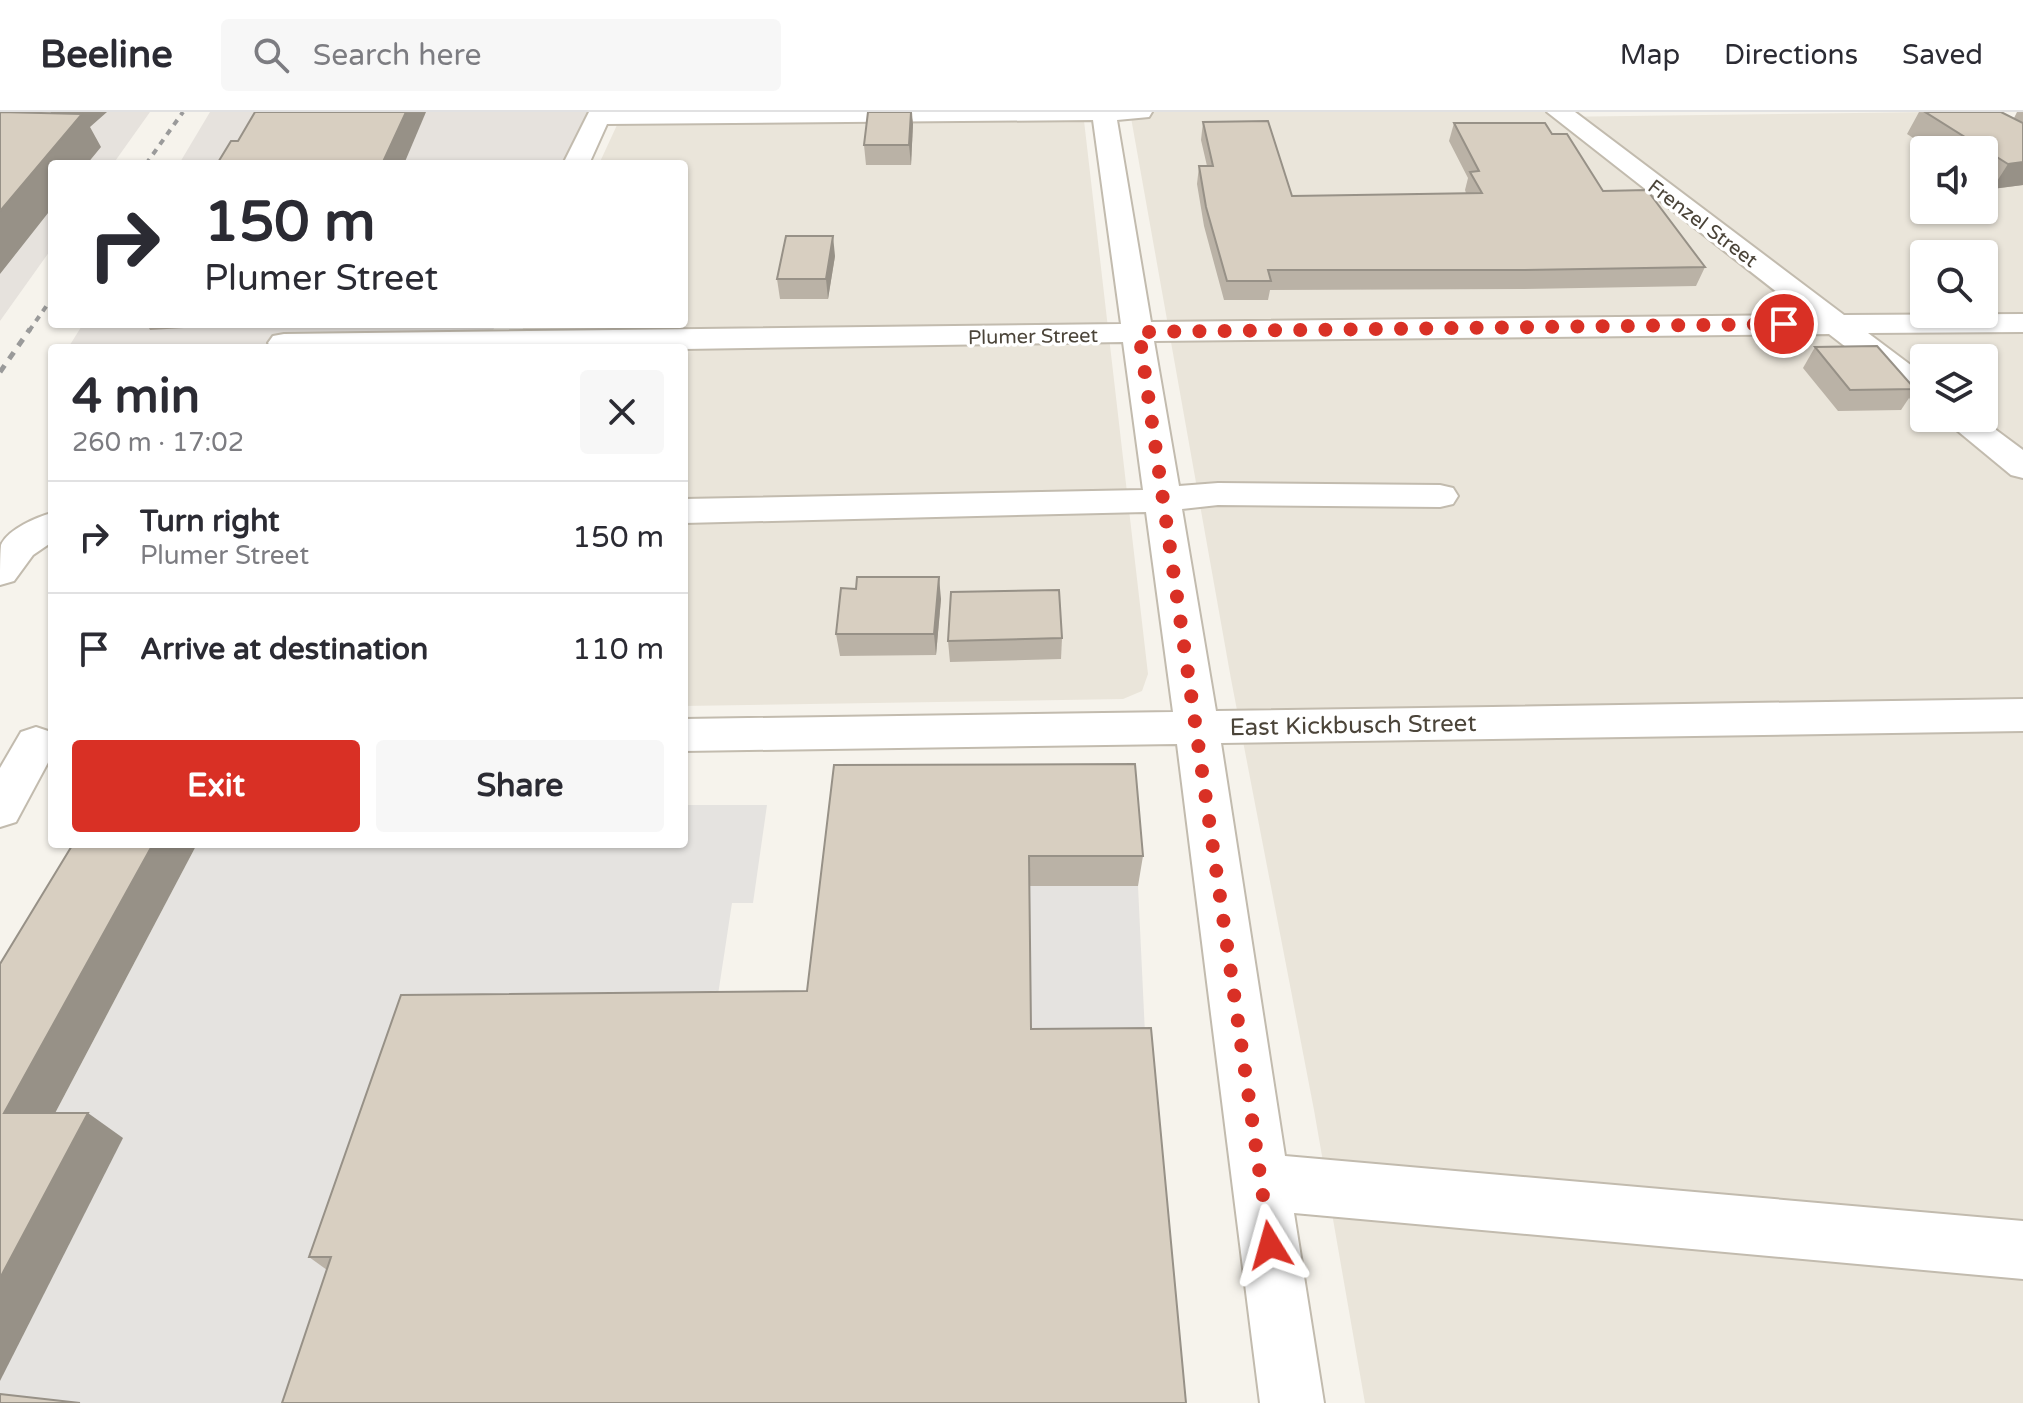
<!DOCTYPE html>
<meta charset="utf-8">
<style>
body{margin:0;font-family:"Varela Round",sans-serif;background:#f7f7f7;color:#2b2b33;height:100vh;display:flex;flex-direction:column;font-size:30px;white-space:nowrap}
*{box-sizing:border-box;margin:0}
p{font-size:26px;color:#7c7c81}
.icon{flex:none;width:44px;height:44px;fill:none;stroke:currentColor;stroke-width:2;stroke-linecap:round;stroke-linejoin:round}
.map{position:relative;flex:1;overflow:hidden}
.details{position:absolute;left:48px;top:232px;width:640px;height:504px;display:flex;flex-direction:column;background:#fff;border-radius:8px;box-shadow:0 2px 6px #0004}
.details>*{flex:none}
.hud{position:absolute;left:48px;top:48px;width:640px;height:168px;border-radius:8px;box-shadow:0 2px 6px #0004;background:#fff;color:#2b2b33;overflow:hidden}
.controls{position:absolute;left:1910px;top:24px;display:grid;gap:16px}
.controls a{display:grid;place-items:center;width:88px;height:88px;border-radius:8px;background:#fff;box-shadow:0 2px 6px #0004;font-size:40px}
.pin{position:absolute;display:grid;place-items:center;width:68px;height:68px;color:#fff;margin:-34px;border:4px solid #fff;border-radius:50%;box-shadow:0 2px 8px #0007}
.me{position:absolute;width:88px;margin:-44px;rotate:352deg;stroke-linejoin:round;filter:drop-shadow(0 0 6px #0008)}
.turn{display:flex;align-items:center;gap:28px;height:168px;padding:0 24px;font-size:36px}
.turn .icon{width:104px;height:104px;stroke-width:2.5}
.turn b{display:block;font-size:56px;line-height:68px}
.round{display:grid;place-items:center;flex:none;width:84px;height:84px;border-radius:8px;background:#f7f7f7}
.overview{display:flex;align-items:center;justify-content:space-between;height:136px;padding:0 24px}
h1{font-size:48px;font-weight:700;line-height:60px}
.primary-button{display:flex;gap:16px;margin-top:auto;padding:16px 24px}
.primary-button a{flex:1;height:92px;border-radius:8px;background:#d93025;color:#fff;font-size:32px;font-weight:700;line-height:92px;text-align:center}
.primary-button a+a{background:#f7f7f7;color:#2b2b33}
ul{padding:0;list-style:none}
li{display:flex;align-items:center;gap:24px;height:112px;padding:0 24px;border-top:2px solid #e1e1e2}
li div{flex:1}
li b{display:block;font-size:30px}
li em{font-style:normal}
header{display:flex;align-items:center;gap:48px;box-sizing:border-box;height:112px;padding:0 40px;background:#fff;border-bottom:2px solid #e1e1e2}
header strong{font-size:38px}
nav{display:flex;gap:44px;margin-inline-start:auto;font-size:28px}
.search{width:560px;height:72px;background:#f7f7f7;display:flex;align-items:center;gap:20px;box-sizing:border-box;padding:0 28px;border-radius:8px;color:#7c7c81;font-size:30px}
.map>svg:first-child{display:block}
.residential{fill:#eae5da;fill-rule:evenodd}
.industrial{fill:#e6e2dd}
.parking{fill:#e5e3e0}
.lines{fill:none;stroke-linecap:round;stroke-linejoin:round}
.minor-casing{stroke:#c2bbae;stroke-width:4}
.minor{fill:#fff;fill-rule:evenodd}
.rail-far1{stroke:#9a9a9a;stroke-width:4;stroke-dasharray:6 6;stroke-linecap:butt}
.rail{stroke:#9a9a9a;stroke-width:5;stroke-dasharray:8 8;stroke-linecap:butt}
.wall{fill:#bab2a6}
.shaded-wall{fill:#979187}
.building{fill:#d8cfc1;stroke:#979187;stroke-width:2}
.route{stroke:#d93025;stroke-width:14;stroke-dasharray:0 25.2}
.labels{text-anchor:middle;stroke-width:7;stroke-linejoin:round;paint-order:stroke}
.far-street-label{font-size:20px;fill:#4b4439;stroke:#fff}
.street-label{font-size:24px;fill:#4b4439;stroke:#fff}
</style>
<header>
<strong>Beeline</strong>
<div class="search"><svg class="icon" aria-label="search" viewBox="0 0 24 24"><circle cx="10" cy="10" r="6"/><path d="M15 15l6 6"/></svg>Search here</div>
<nav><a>Map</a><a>Directions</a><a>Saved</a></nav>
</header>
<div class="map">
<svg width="2023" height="1291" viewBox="0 0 2023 1291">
<rect width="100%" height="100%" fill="#f6f3ec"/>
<g class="residential">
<polygon points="623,0 1083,0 1148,562 1142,579 1123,587 684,594 684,236 514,236 525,212 684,212 684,52 599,52"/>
<path d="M1130,0H1546L1552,5L1932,0L2023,45V1291H1365L1314,998L1231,567ZM1924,38H1984V98H1924ZM1924,142H1984V202H1924ZM1924,246H1984V306H1924Z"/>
</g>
<g class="industrial">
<polygon points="0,0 150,0 113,52 52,52 52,136 0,209"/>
<polygon points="210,0 601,0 576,52 179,52"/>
<polygon points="83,212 496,212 488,229 413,236 68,236"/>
</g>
<g class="parking">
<polygon points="684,693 767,693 753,791 732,791 714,909 319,1291 0,1291 0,1269 42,1026 197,732 684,732"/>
<polygon points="1028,774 1138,774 1146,943 852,892"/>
</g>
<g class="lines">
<defs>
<g id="minor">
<polygon points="589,0 1152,0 1149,5 1117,8 1151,210 1806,203 1547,0 1575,0 1844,203 2023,202 2023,220 1868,221 1924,263 1924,289 1912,286 1829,222 1154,229 1179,374 1218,371 1440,373 1453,376 1458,384 1453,392 1440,395 1218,393 1182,397 1216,599 2023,587 2023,619 1221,631 1285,1044 2023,1109 2023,1167 1294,1101 1324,1291 1260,1291 1177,632 684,639 684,607 1173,600 1146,400 684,411 684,387 1143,378 1123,230 684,237 272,236 268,231 273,224 284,222 1121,212 1093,8 607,12 589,52 563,52"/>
<polygon points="1942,306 1980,306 2023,338 2023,366 2011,363"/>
<path d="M52,401V430L33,443L14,469L0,473C0,462 0,443 1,433C8,417 37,405 52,401Z"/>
<polygon points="36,615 51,620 52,643 16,710 0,715 0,656 21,620"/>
</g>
</defs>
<use href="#minor" class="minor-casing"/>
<use href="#minor" class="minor"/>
<g class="rail-far1">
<polyline points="146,52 183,0"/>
<polyline points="29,219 52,186"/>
</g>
<polyline class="rail" points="0,260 30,217"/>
</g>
<g class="wall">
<polygon points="868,0 912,0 913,12 911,53 866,53 864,33"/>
<polygon points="1919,0 2001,0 2014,6 2017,0 2023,0 2023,73 1992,77 1984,72 1984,38 1932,38 1907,22"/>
<polygon points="1203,10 1292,84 1466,81 1465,78 1468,66 1449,29 1454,11 1552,22 1603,79 1705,155 1696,174 1519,177 1270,178 1268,188 1224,188 1204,114 1197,72 1199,54 1207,54 1201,28"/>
<polygon points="835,144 828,187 780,187 777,167"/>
<polygon points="147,212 252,212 150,218"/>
<polygon points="1815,235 1915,277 1901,298 1838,299 1803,256"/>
<polygon points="856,477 941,487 936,543 840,544 836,522"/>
<polygon points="1062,526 1061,547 950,550 948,529"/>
<polygon points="834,653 1143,744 1138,774 1029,774 1031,917 327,1158 309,1145 807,879"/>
</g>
<g class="shaded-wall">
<polygon points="51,0 107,0 90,15 101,35 87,52 52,52 52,96 0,162 0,99"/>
<polygon points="406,0 426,0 404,52 382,52"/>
<polygon points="911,0 913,12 911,53 909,33"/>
<polygon points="2023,50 2023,73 1992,77 2008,52"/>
<polygon points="833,124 835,144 828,187 826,167"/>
<polygon points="939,465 941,487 936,543 934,522"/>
<polygon points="153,732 197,732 42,1026 4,1001"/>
<polygon points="88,1001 123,1026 0,1269 0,1166"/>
</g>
<g class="building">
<polygon points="0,0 82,2 0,99"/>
<polygon points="255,0 406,0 382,52 217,52 231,29 238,29"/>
<polygon points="868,0 911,0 909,33 864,33"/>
<polygon points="1925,0 2001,0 2023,11 2023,50 2008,52"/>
<polygon points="1268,9 1292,84 1482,81 1470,60 1479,59 1454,11 1545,11 1552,22 1567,22 1603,79 1647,78 1705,155 1525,158 1268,158 1271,169 1227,169 1206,95 1199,54 1213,54 1203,10"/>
<polygon points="786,124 833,124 826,167 777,167"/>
<polygon points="1877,234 1915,277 1850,278 1815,235"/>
<polygon points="857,465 939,465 934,522 836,522 841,476 856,477"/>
<polygon points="1059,478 1062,526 948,529 951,480"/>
<polygon points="1135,652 1143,744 1029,744 1031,917 1151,916 1186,1291 282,1291 331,1145 309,1145 401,883 807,879 834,653"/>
<polygon points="73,732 153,732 4,1001 88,1001 0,1166 0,852"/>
<polygon points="0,1282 80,1291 0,1291"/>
</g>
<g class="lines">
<polyline class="route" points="1270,1133 1139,220 1784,212"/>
</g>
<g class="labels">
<g class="far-street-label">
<text transform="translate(1703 111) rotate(37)" y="7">Frenzel Street</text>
<text transform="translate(1033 224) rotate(-1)" y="7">Plumer Street</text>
</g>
<g class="street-label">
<text transform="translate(1353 613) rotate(-1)" y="8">East Kickbusch Street</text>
</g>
</g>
</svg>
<div class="controls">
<a><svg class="icon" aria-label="sound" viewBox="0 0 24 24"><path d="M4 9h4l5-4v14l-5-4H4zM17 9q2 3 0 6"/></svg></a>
<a><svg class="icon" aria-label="search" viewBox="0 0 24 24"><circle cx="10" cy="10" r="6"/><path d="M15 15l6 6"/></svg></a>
<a><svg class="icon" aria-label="layers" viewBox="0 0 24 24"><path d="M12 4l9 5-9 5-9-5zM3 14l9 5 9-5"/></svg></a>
</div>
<div class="pin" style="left:1784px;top:212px;background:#d93025"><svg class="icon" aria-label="arrive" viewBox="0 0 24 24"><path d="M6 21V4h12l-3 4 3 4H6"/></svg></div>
<svg class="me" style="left:1270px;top:1133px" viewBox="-20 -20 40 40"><path d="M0-17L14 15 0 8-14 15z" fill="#d93025" stroke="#fff" stroke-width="4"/></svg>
<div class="hud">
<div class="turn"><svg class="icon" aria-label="right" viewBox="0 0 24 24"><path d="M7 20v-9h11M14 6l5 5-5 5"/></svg><div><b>150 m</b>Plumer Street</div></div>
</div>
<section class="details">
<div class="overview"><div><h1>4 min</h1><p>260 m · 17:02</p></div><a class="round"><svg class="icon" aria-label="close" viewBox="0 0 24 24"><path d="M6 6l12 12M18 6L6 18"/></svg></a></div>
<ul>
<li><svg class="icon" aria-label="right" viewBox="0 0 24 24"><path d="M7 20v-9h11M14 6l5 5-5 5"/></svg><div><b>Turn right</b><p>Plumer Street</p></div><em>150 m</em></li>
<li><svg class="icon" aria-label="arrive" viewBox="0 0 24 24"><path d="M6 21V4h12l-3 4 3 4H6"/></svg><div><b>Arrive at destination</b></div><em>110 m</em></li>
</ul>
<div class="primary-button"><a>Exit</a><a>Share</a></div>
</section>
</div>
